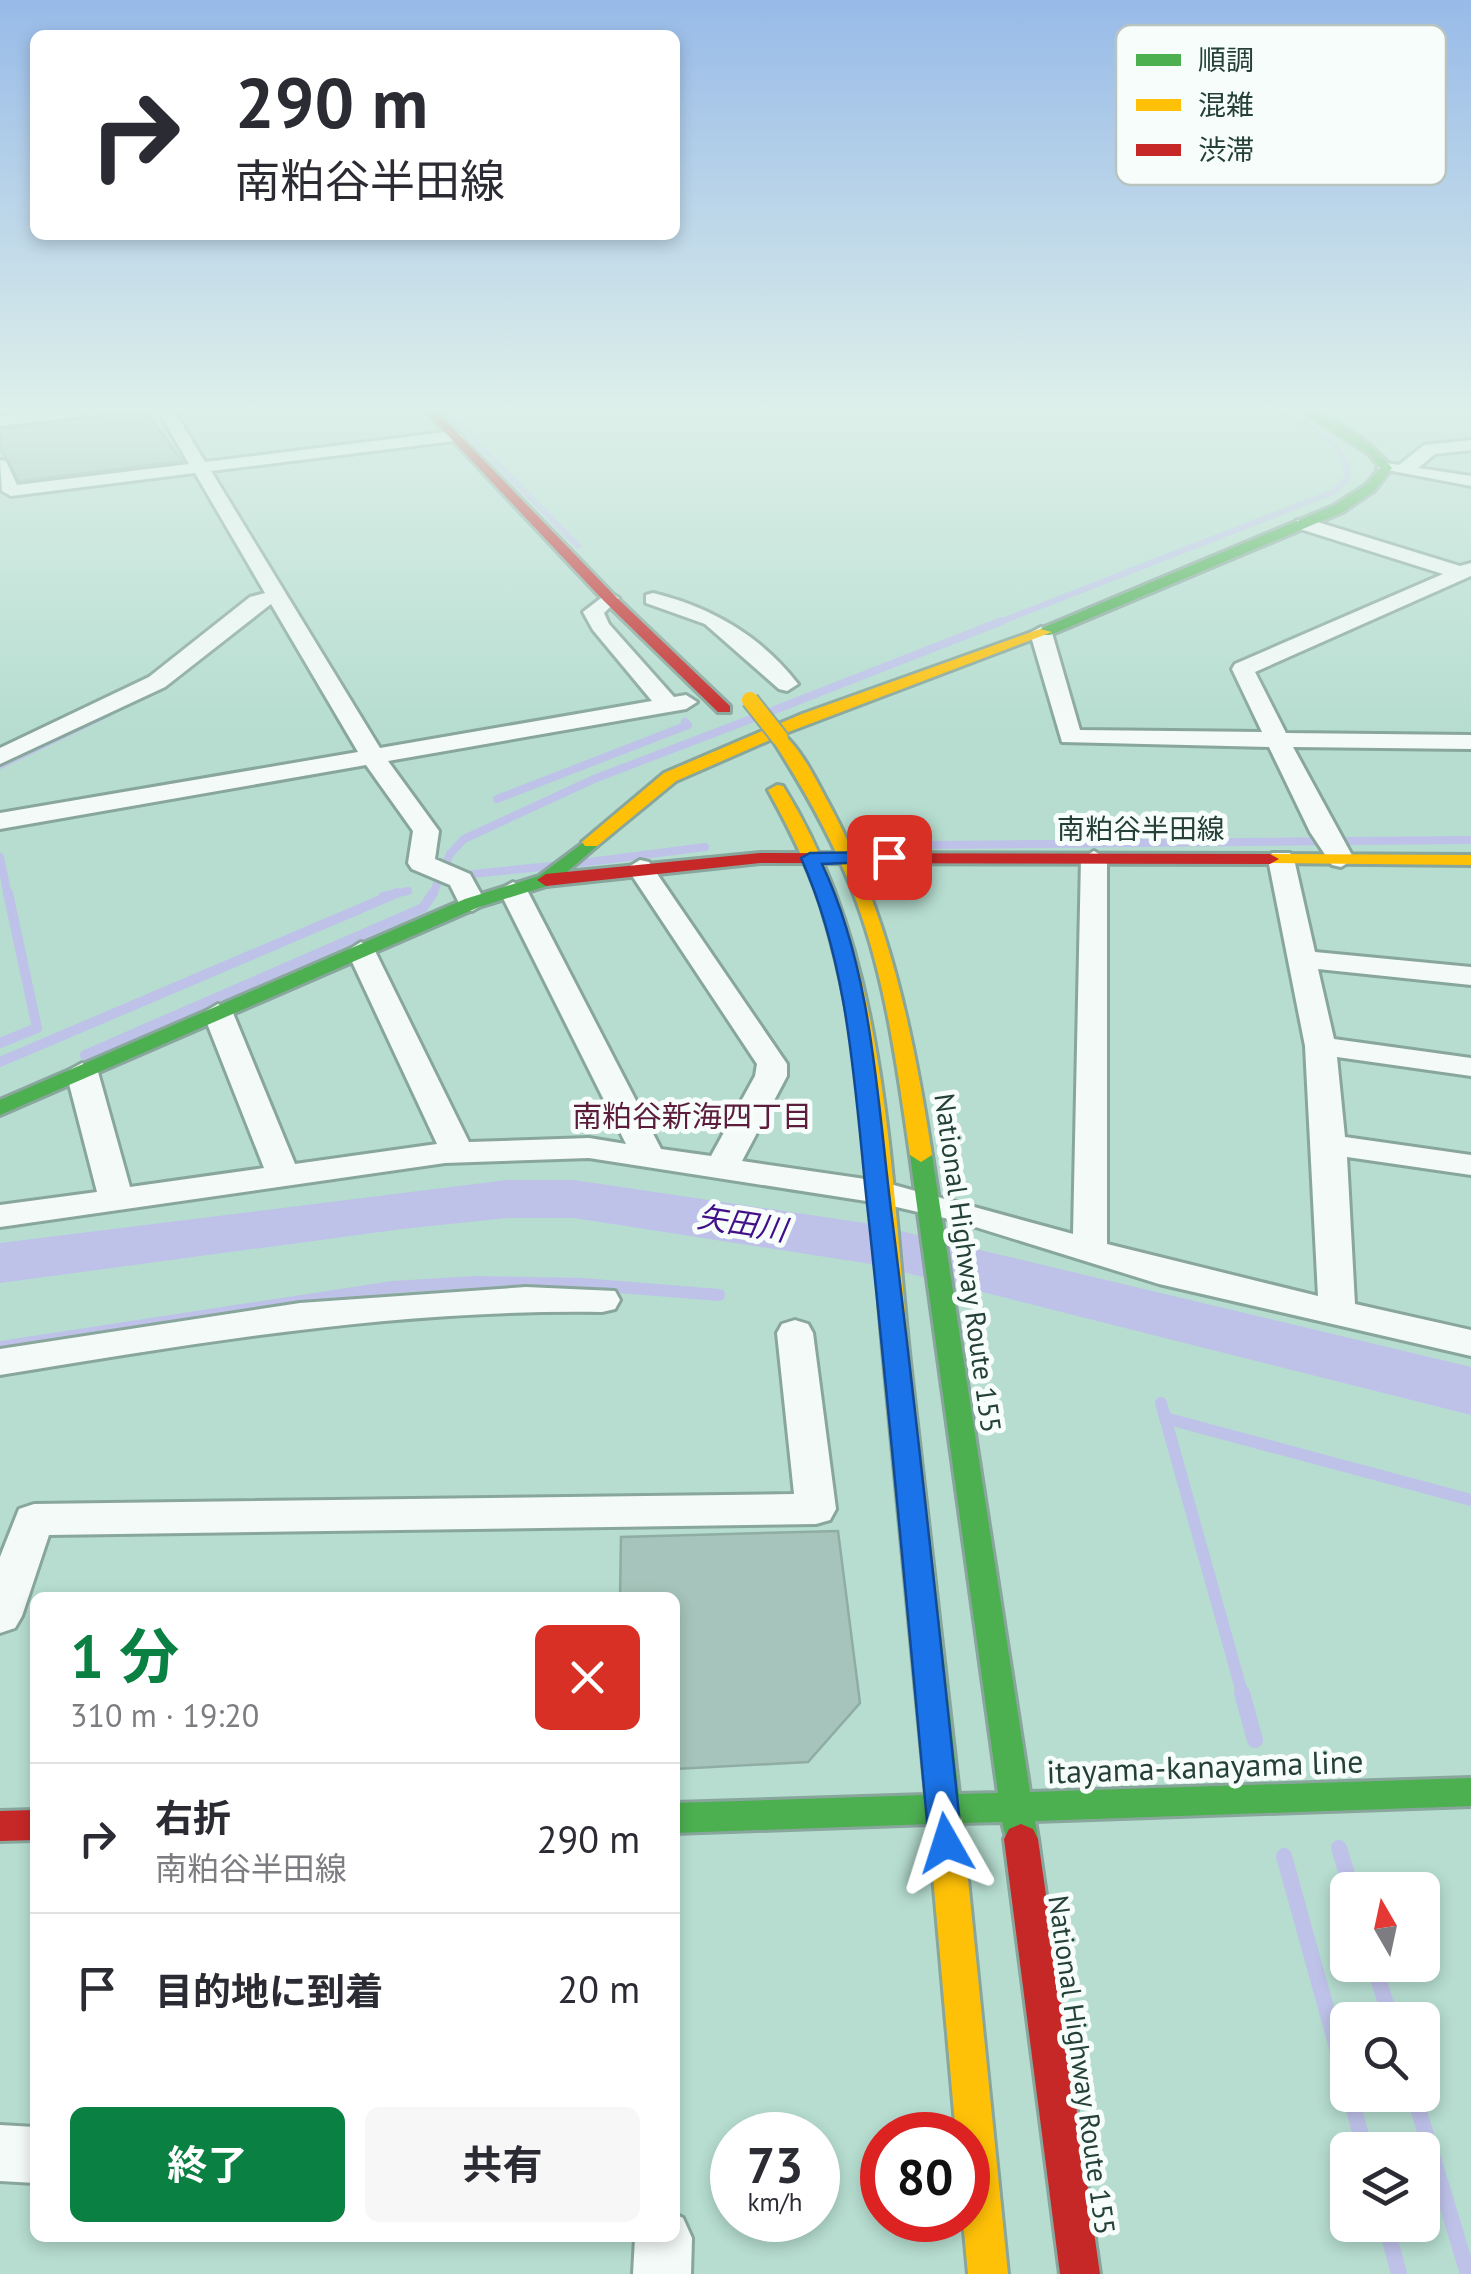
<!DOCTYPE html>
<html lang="ja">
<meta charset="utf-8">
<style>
body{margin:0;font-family:"PT Sans","Noto Sans JP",sans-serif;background:#f7f7f7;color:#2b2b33;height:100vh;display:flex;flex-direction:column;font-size:38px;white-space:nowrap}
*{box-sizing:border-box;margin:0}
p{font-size:32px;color:#7c7c81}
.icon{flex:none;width:55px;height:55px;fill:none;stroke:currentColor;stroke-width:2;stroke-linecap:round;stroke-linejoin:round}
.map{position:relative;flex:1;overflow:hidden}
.panel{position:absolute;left:30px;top:1592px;width:650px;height:650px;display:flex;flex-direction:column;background:#fff;border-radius:15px;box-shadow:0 5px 15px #0003}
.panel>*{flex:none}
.banner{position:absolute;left:30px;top:30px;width:650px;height:210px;border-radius:15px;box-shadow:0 5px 15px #0003;background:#fff;color:#2b2b33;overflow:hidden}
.needle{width:65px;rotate:351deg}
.tools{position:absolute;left:1330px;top:1872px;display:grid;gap:20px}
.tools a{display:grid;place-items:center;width:110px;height:110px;border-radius:15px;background:#fff;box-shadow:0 5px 15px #0003;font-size:50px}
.speed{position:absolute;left:710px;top:2112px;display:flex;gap:20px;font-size:50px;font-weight:700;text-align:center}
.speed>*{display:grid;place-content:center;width:130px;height:130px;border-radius:50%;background:#fff;box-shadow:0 5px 15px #0003;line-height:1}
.speed small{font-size:25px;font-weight:400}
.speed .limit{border:15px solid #d22;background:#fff;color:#111}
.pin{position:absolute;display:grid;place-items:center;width:85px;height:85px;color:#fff;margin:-42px;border-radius:20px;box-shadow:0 5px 15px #0006}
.me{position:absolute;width:110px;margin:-55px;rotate:354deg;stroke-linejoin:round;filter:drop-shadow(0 0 8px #0008)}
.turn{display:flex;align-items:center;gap:35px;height:210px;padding:0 40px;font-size:45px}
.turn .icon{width:130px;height:130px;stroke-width:2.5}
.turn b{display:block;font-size:70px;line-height:85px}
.round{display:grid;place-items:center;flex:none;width:105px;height:105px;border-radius:15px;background:#f7f7f7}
.headline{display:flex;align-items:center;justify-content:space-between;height:170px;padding:0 40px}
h1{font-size:60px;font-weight:700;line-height:75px;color:#0b8043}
.button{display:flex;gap:20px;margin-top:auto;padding:20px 40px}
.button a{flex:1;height:115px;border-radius:15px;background:#0b8043;color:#fff;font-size:40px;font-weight:700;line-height:115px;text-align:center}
.button a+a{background:#f7f7f7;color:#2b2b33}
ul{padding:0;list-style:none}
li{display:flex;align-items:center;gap:30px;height:150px;padding:0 40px;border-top:2px solid #e1e1e2}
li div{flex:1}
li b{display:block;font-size:38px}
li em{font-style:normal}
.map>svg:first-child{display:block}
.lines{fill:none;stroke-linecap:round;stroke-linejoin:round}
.stream-far4{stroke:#bec2e9;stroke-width:6}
.stream-far3{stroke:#bec2e9;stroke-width:8}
.stream-far2{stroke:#bec2e9;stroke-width:10}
.stream-far1{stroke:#bec2e9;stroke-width:12}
.stream{stroke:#bec2e9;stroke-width:16}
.river{fill:#bec2e9;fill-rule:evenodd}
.building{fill:#a6c4bb;stroke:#8fada3;stroke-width:2.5}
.street-casing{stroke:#88a69c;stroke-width:6}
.fast-casing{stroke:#88a69c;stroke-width:6}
.slow-casing{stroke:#88a69c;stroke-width:6}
.jam-casing{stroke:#88a69c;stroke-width:6}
.street{fill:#f4faf8;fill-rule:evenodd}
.fast{fill:#4caf50;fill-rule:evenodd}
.slow{fill:#ffc107;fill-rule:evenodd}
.jam{fill:#c62828;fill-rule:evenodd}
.slow-bridge-casing{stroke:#88a69c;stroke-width:20;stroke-linecap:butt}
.slow-bridge{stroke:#ffc107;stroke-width:16}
.route{fill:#1a73e8;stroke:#114b97;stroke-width:2.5}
.labels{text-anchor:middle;stroke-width:10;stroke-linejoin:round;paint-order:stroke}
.street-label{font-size:28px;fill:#244037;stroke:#f7fdfb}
.neighbourhood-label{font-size:30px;fill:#5c1c3c;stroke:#f7fdfb}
.water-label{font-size:30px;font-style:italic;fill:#411088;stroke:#f7fdfb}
.near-street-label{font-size:32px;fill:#244037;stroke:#f7fdfb}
.key{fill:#f7fdfb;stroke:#b8c4c0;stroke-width:2.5}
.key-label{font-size:28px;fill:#244037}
</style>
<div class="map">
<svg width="1471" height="2274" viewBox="0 0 1471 2274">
<rect width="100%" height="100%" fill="#b6ddd0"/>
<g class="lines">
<g class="stream-far4">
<polyline points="446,412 578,546"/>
<path d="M995,624L1333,492L1347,479C1350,442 1309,427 1282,412"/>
</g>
<g class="stream-far3">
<polyline points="772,711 1002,621"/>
<polyline points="0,765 108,713"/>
<polyline points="497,799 688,725 685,722"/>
<polyline points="925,845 1471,840"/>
<polyline points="0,857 8,896"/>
<polyline points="581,863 705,847"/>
<polyline points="473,874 550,866"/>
<polyline points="383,896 408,891"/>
<polyline points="432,896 450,854 464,839 594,779 751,719"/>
</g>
<g class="stream-far2">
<polyline points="0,1043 37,1028 8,893"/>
<polyline points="85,1055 423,908 433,893"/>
<polyline points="0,1062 397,893"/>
</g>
<g class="stream-far1">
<polyline points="0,1347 393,1287 475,1282 582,1284 719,1295"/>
<polyline points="1161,1403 1243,1696"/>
<polyline points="1165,1418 1471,1500"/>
</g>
<g class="stream">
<polyline points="1242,1693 1255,1740"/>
<polyline points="1339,1848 1352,1890"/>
<polyline points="1284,1856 1348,2087"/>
<polyline points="1374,1965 1391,2020"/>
<polyline points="1350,2095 1365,2150"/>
<polyline points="1414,2095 1468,2274"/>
<polyline points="1386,2225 1399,2274"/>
</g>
<polygon class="river" points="507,1180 574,1180 871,1224 1471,1367 1471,1415 871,1264 574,1218 507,1218 402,1229 0,1283 0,1243"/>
</g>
<g class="building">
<polygon points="119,412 146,412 182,461 19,481 0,448 0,430"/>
<polygon points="838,1531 860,1703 808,1762 675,1769 675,1598 620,1598 621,1537"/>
</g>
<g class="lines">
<defs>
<g id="street">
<polygon points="38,412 85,412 77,417 0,426 0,416"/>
<polygon points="159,412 175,412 205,462 454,431 462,436 454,441 211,471 380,748 652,701 593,630 583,612 609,592 619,598 604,613 609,624 674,697 686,695 697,702 686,709 388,761 439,831 435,859 470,874 486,903 472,911 462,909 450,885 412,869 408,863 413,831 366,765 0,829 0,813 358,752 271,604 165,687 0,764 0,748 149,677 250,597 265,593 195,473 11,496 2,491 0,460 6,461 17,485 189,464"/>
<polygon points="1471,440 1471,450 1435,454 1418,468 1471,476 1471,486 1377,468 1386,463 1399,465 1424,445"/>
<polygon points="1297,520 1311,520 1460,566 1471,563 1471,576 1255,672 1286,733 1471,735 1471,749 1293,747 1354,859 1341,867 1332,865 1310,832 1269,747 1062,742 1030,633 1041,627 1052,633 1080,730 1262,732 1232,669 1235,664 1443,574 1297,528"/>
<path d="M653,593C711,607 761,636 798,684L787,691L779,689L705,624L646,603V595Z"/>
<polygon points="1094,851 1107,859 1107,1244 1318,1296 1305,1046 1268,859 1272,853 1290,853 1294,859 1315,952 1471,967 1471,985 1318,969 1334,1039 1471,1058 1471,1076 1337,1057 1345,1137 1471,1155 1471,1175 1347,1157 1355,1304 1471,1330 1471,1356 1159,1284 953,1220 879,1203 589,1158 445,1163 0,1227 0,1205 97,1192 66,1072 82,1063 98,1072 130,1187 264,1168 203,1013 218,1004 233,1013 295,1164 437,1144 347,951 361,942 375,951 469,1142 589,1138 626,1144 499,890 513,882 527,890 661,1149 711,1156 755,1076 757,1064 627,868 640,860 649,862 787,1064 787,1076 742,1161 879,1181 1073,1234 1081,859"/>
<path d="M526,1287L615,1291L620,1300L615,1309L602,1312C398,1309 200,1342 0,1375V1349L300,1303Z"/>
<polygon points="795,1320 808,1324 813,1333 836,1509 830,1520 816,1524 49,1535 22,1616 15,1628 0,1633 0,1557 19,1509 34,1504 794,1494 777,1333 782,1324"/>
<polygon points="0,2125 35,2127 35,2183 0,2181"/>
<polygon points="675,2214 683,2218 692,2238 691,2274 633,2274 635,2238 675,2238"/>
</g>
<g id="fast">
<path d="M1302,412C1330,412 1376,446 1392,468L1375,490L1343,512L1050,635H1040V629L1333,506L1367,484L1380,468L1369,454Z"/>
<polygon points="591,837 597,838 597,846 553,884 479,907 0,1115 0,1100 465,899 539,876"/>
<polygon points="921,1148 932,1155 1030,1792 1471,1778 1471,1806 1035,1821 1038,1839 1033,1849 1021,1854 1009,1849 1002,1822 960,1823 957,1830 945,1835 933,1830 930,1824 675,1833 675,1803 926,1795 885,1371 889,1365 907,1365 911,1371 959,1794 998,1793 910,1155"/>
</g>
<g id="slow">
<path d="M1040,629L1052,632L783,734C802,750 817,782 829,804C889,915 913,1032 932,1155L921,1162L910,1155C897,1065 885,972 851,887C830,834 802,786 772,739L676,781L597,846H585L582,842L664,773L802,714Z"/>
<path d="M777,785L783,786C891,959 889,1175 911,1371L907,1377H889L885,1371C870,1217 868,1058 822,909C809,867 789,828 768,790Z"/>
<polygon points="1270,854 1471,855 1471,865 1264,863 1261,859"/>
<polygon points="945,1805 957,1810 962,1820 1008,2274 968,2274 963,2220 968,2220 968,2135 956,2135 928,1820 933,1810"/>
</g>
<g id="jam">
<polygon points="426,412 437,412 614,595 730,706 730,712 718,712 604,601"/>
<polygon points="760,853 1270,854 1279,859 1270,864 760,863 546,886 537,880 546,874"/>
<polygon points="35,1810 35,1840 0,1841 0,1811"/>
<polygon points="1021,1824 1033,1829 1038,1839 1100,2274 1060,2274 1004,1839 1009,1829"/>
</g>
</defs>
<use href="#street" class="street-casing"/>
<use href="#fast" class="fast-casing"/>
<use href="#slow" class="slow-casing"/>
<use href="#jam" class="jam-casing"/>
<use href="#street" class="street"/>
<use href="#fast" class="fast"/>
<use href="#slow" class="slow"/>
<use href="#jam" class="jam"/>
<defs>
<polyline id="slow-bridge" points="750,700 780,738"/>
</defs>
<use href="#slow-bridge" class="slow-bridge-casing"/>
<use href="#slow-bridge" class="slow-bridge"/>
</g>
<linearGradient id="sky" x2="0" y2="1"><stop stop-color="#97bae8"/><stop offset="0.56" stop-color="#def0ea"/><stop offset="1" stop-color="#def0ea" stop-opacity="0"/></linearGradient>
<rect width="1471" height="730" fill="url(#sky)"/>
<path class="route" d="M889,852L898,857L896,861L822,864C873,973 877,1100 892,1218C918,1426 940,1634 962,1843L957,1853L946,1858L934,1853L929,1843C910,1636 891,1429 869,1222C855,1100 852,972 801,858L810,853Z"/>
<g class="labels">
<g class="street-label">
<text x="1141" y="839">南粕谷半田線</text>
<text transform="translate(968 1263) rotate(82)" y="10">National Highway Route 155</text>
<text transform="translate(1082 2065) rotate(82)" y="10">National Highway Route 155</text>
</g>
<g class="neighbourhood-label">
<text x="692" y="1127">南粕谷新海四丁目</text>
</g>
<g class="water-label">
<text transform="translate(742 1224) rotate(9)" y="10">矢田川</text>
</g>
<g class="near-street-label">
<text transform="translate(1205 1767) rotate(-2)" y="11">itayama-kanayama line</text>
</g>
</g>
<rect x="1116" y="25" width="330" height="160" rx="15" class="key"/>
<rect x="1136" y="54" width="45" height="12" fill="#4caf50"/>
<rect x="1136" y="99" width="45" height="12" fill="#ffc107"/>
<rect x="1136" y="144" width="45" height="12" fill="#c62828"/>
<g class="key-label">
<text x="1198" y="70">順調</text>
<text x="1198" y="115">混雑</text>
<text x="1198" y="160">渋滞</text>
</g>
</svg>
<div class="tools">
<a><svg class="needle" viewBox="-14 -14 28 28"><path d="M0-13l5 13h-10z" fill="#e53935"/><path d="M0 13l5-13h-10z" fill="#7c7c81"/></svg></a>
<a><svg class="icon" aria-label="search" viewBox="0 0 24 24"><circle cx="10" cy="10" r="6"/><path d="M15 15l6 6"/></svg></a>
<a><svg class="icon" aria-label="layers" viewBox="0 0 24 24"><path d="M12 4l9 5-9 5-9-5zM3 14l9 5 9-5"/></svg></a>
</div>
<div class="speed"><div>73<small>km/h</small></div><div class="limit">80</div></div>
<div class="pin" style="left:889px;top:857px;background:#d93025"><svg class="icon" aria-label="arrive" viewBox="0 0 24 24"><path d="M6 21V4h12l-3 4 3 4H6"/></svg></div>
<svg class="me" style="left:946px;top:1843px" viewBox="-20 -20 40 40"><path d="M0-17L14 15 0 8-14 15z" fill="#1a73e8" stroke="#fff" stroke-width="4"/></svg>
<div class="banner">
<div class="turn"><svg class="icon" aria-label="right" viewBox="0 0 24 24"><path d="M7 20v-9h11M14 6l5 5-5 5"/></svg><div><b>290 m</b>南粕谷半田線</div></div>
</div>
<section class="panel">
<div class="headline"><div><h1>1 分</h1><p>310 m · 19:20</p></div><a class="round" style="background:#d93025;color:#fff"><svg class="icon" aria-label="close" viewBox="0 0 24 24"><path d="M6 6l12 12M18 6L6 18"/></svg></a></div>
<ul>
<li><svg class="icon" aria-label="right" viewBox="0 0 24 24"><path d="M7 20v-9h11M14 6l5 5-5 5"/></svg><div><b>右折</b><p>南粕谷半田線</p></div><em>290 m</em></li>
<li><svg class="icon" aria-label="arrive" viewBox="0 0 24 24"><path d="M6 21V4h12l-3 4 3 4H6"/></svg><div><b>目的地に到着</b></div><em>20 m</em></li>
</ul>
<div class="button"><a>終了</a><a>共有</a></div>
</section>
</div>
